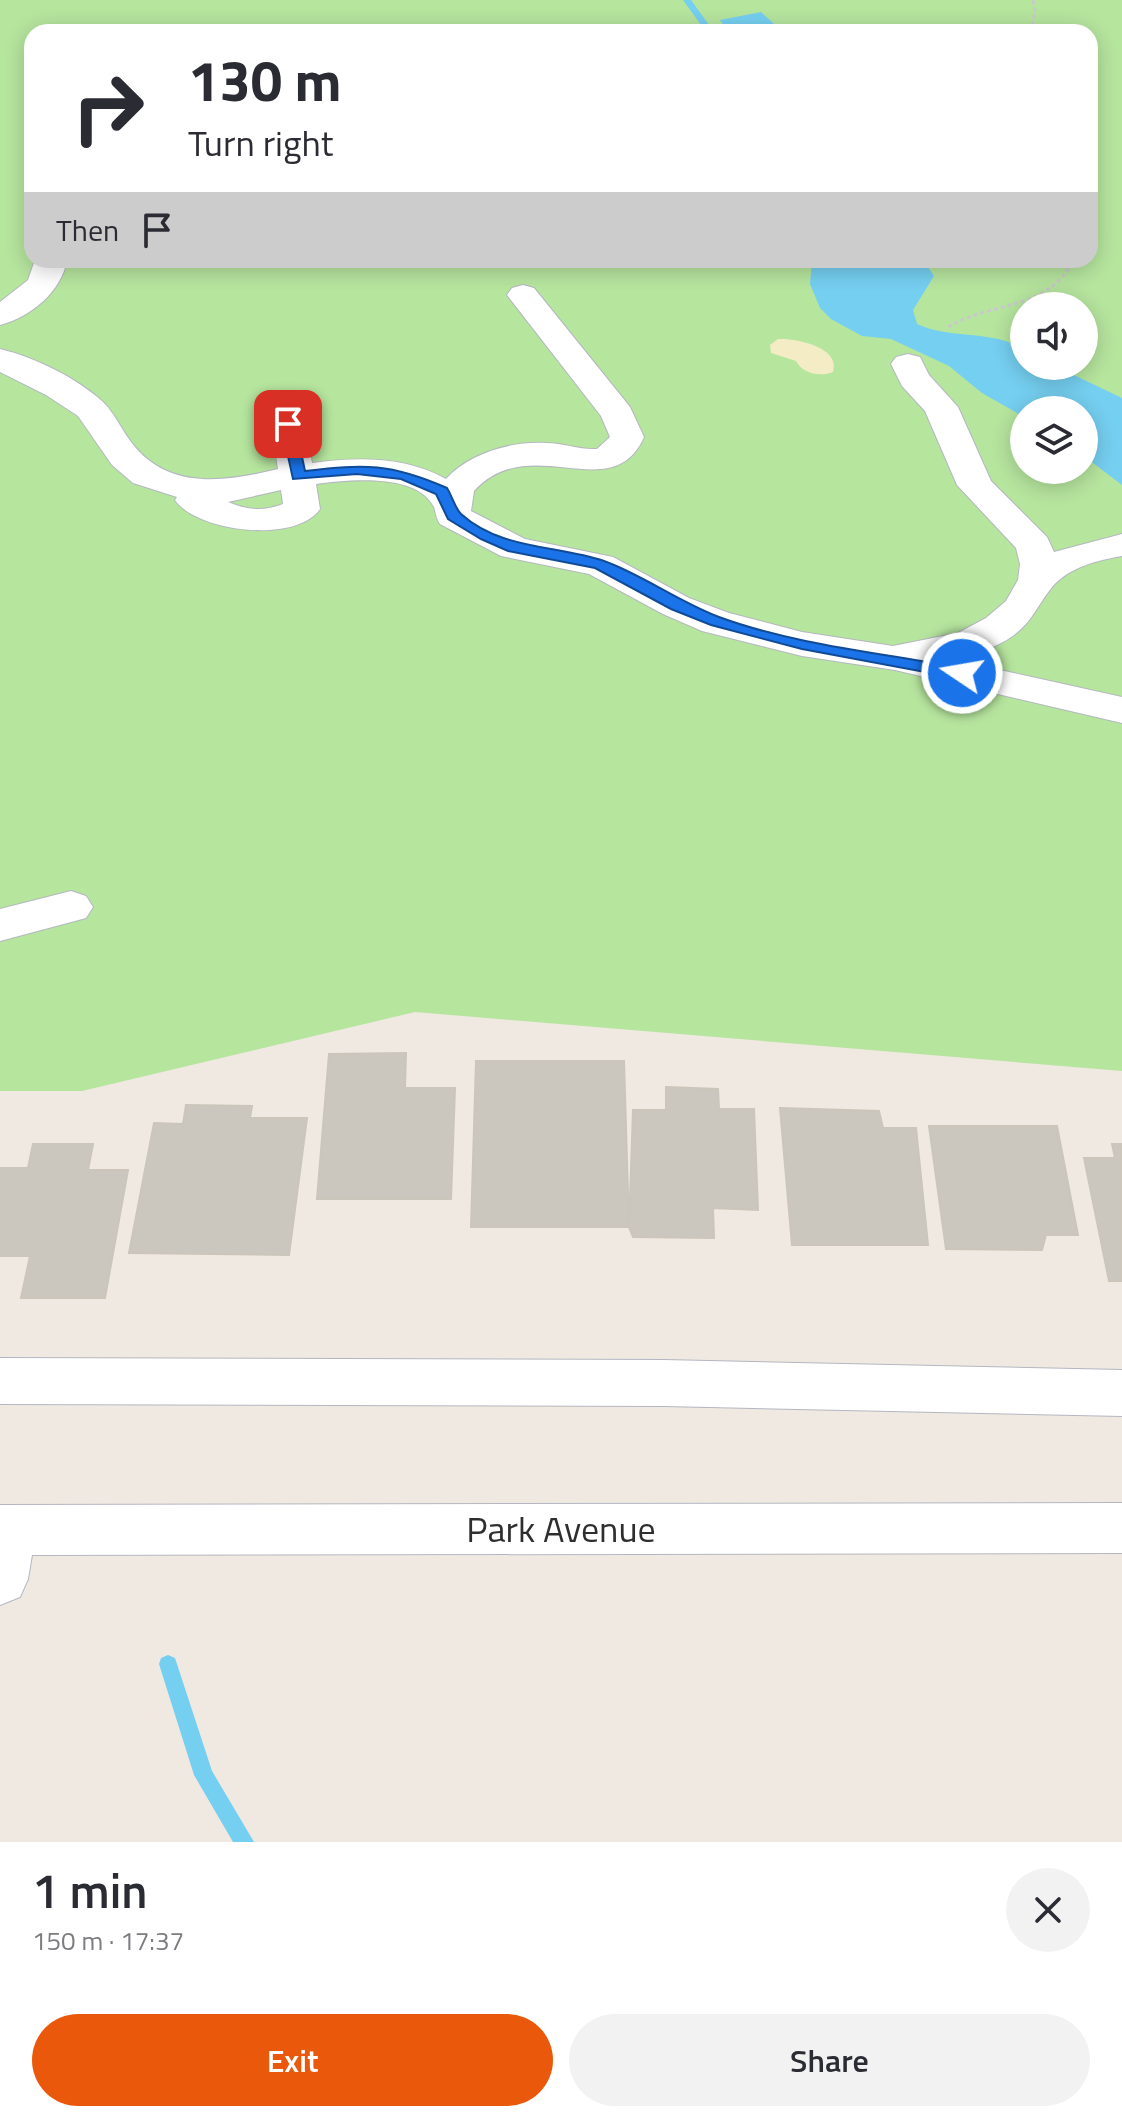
<!DOCTYPE html>
<meta charset="utf-8">
<style>
body{margin:0;font-family:"Titillium Web",sans-serif;background:#f2f2f3;color:#2b2b33;height:100vh;display:flex;flex-direction:column;font-size:30px;white-space:nowrap}
*{box-sizing:border-box;margin:0}
p{font-size:26px;color:#7c7c81}
.icon{flex:none;width:44px;height:44px;fill:none;stroke:currentColor;stroke-width:2;stroke-linecap:round;stroke-linejoin:round}
.map{position:relative;height:1842px;overflow:hidden}
.side{display:flex;flex-direction:column;background:#fff;flex:1}
.side>*{flex:none}
.hud{position:absolute;left:24px;top:24px;width:1074px;height:244px;border-radius:24px;box-shadow:0 4px 20px #0003;background:#fff;color:#2b2b33;overflow:hidden}
.controls{position:absolute;left:1010px;top:292px;display:grid;gap:16px}
.controls a{display:grid;place-items:center;width:88px;height:88px;border-radius:50%;background:#fff;box-shadow:0 4px 20px #0003;font-size:40px}
.pin{position:absolute;display:grid;place-items:center;width:68px;height:68px;color:#fff;margin:-34px;border-radius:16px;box-shadow:0 4px 12px #0006}
.me{position:absolute;width:88px;margin:-44px;rotate:282deg;stroke-linejoin:round;filter:drop-shadow(0 0 6px #0008)}
.turn{display:flex;align-items:center;gap:28px;height:168px;padding:0 32px;font-size:36px}
.turn .icon{width:104px;height:104px;stroke-width:2.5}
.turn b{display:block;font-size:56px;line-height:68px}
.then{display:flex;align-items:center;height:76px;padding:0 32px;background:#0003;gap:16px;font-size:30px}
.round{display:grid;place-items:center;flex:none;width:84px;height:84px;border-radius:42px;background:#f2f2f3}
.head{display:flex;align-items:center;justify-content:space-between;height:136px;padding:0 32px}
h1{font-size:48px;font-weight:600;line-height:60px}
.primary-button{display:flex;gap:16px;margin-top:auto;padding:16px 32px}
.primary-button a{flex:1;height:92px;border-radius:48px;background:#ea580c;color:#fff;font-size:32px;font-weight:600;line-height:92px;text-align:center}
.primary-button a+a{background:#f2f2f3;color:#2b2b33}
.map>svg:first-child{display:block}
.green{fill:#b6e59e;fill-rule:evenodd}
.sand{fill:#f3ecc5}
.water{fill:#75cff0}
.lines{fill:none;stroke-linecap:round;stroke-linejoin:round}
.stream{fill:#75cff0;fill-rule:evenodd}
.building{fill:#cbc7bf;stroke:#cbc5ba;stroke-width:2}
.minor-casing{stroke:#b4b7c1;stroke-width:2}
.path{stroke:#c9c9c9;stroke-width:3;stroke-dasharray:4 3;stroke-linecap:butt}
.minor{fill:#fff;fill-rule:evenodd}
.route{fill:#1a73e8;stroke:#114b97;stroke-width:2}
.labels{text-anchor:middle;stroke-width:7;stroke-linejoin:round;paint-order:stroke}
.near-street-label{font-size:36px;fill:#2e2e2e;stroke:#fff}
</style>
<div class="map">
<svg width="1122" height="1842" viewBox="0 0 1122 1842">
<rect width="100%" height="100%" fill="#efe9e1"/>
<path class="green" d="M0,0H1122V1071L415,1012L82,1091H0ZM32,32H1090V260H32ZM1024,306H1084V366H1024ZM1024,410H1084V470H1024Z"/>
<path class="sand" d="M778,339C796,338 841,347 833,372C820,377 803,374 796,361L771,353L770,345Z"/>
<g class="water">
<polygon points="761,12 783,32 728,32 720,20"/>
<path d="M812,260H923L934,276L913,310L917,324C952,340 989,329 1024,349V366H1055L1122,398V485L1084,456V410H1024V417L982,393L949,366L891,339L862,336L831,319L820,308L810,284Z"/>
</g>
<g class="lines">
<g class="stream">
<polygon points="683,0 691,0 714,32 706,32"/>
<polygon points="168,1655 175,1658 177,1664 212,1771 254,1842 233,1842 194,1775 159,1664 161,1658"/>
</g>
</g>
<g class="building">
<polygon points="406,1053 405,1088 455,1088 451,1199 317,1199 329,1054"/>
<polygon points="476,1061 624,1061 629,1227 471,1227"/>
<polygon points="666,1087 718,1089 719,1109 754,1109 758,1210 713,1208 714,1238 633,1237 629,1227 633,1110 666,1110"/>
<polygon points="186,1105 252,1106 250,1118 307,1118 289,1255 129,1253 154,1123 183,1124"/>
<polygon points="780,1108 879,1111 883,1128 916,1128 928,1245 792,1245"/>
<polygon points="929,1126 1057,1126 1078,1235 1046,1235 1042,1250 946,1249"/>
<polygon points="33,1144 93,1144 88,1170 128,1170 105,1298 21,1298 30,1256 0,1256 0,1168 28,1168"/>
<polygon points="1112,1144 1122,1144 1122,1281 1109,1281 1084,1158 1115,1158"/>
</g>
<g class="lines">
<defs>
<g id="minor">
<path d="M35,260H67C61,292 31,317 0,325V302L28,280Z"/>
<path d="M523,285L534,288L630,407L644,437C612,509 531,429 474,491L471,511L525,539L613,557L689,598L729,613L802,632L893,646L958,633L986,618L1006,601L1018,580L1020,564L1016,548L957,485L925,411L902,386L891,364L896,357L908,354L920,357L929,375L958,407L991,481L1047,537L1054,552L1122,534V556C1098,560 1070,567 1053,586C1039,602 1033,621 1014,635C995,649 972,655 950,659L1122,697V723L895,670L802,656L702,631L663,614L589,574L501,556L440,524C436,518 436,513 434,507C416,472 347,480 316,484L320,509C296,544 197,532 175,500L177,497L133,483L112,465L78,416L46,395L0,372V349C34,357 77,378 103,402C116,415 123,433 135,447C172,491 229,481 278,469L271,424L276,417L288,414L300,417L305,424L312,463C358,457 404,456 446,479C469,453 512,441 546,443C564,443 580,450 597,449L610,437L601,416L507,295L512,288ZM281,490L283,504C263,512 247,510 228,502Z"/>
<polygon points="71,891 86,896 93,907 86,918 0,941 0,909"/>
<polygon points="0,1358 664,1360 1122,1370 1122,1416 664,1406 0,1404"/>
<polygon points="1122,1503 1122,1553 32,1555 28,1579 20,1597 0,1605 0,1505"/>
</g>
</defs>
<use href="#minor" class="minor-casing"/>
<g class="path">
<polyline points="1031,32 1035,12 1033,0"/>
<path d="M948,327C994,300 1046,312 1074,260"/>
</g>
<use href="#minor" class="minor"/>
</g>
<path class="route" d="M288,420L295,424L305,471C365,464 390,463 447,488C452,496 455,508 461,514C501,550 556,545 604,561C641,574 679,602 719,617C795,645 882,653 962,668L970,673L962,679L802,649L711,625L671,609L595,568L508,551L481,539L448,519L436,494L401,479L357,474L293,479L281,424Z"/>
<g class="labels">
<g class="near-street-label">
<text x="561" y="1542">Park Avenue</text>
</g>
</g>
</svg>
<div class="controls">
<a><svg class="icon" aria-label="sound" viewBox="0 0 24 24"><path d="M4 9h4l5-4v14l-5-4H4zM17 9q2 3 0 6"/></svg></a>
<a><svg class="icon" aria-label="layers" viewBox="0 0 24 24"><path d="M12 4l9 5-9 5-9-5zM3 14l9 5 9-5"/></svg></a>
</div>
<div class="pin" style="left:288px;top:424px;background:#d93025"><svg class="icon" aria-label="arrive" viewBox="0 0 24 24"><path d="M6 21V4h12l-3 4 3 4H6"/></svg></div>
<svg class="me" style="left:962px;top:673px" viewBox="-20 -20 40 40"><circle r="17" fill="#1a73e8" stroke="#fff" stroke-width="3"/><path d="M0-11L8 9 0 5-8 9z" fill="#fff"/></svg>
<div class="hud">
<div class="turn"><svg class="icon" aria-label="right" viewBox="0 0 24 24"><path d="M7 20v-9h11M14 6l5 5-5 5"/></svg><div><b>130 m</b>Turn right</div></div>
<div class="then">Then<svg class="icon" aria-label="arrive" viewBox="0 0 24 24"><path d="M6 21V4h12l-3 4 3 4H6"/></svg></div>
</div>
</div>
<section class="side">
<div class="head"><div><h1>1 min</h1><p>150 m · 17:37</p></div><a class="round"><svg class="icon" aria-label="close" viewBox="0 0 24 24"><path d="M6 6l12 12M18 6L6 18"/></svg></a></div>
<div class="primary-button"><a>Exit</a><a>Share</a></div>
</section>
